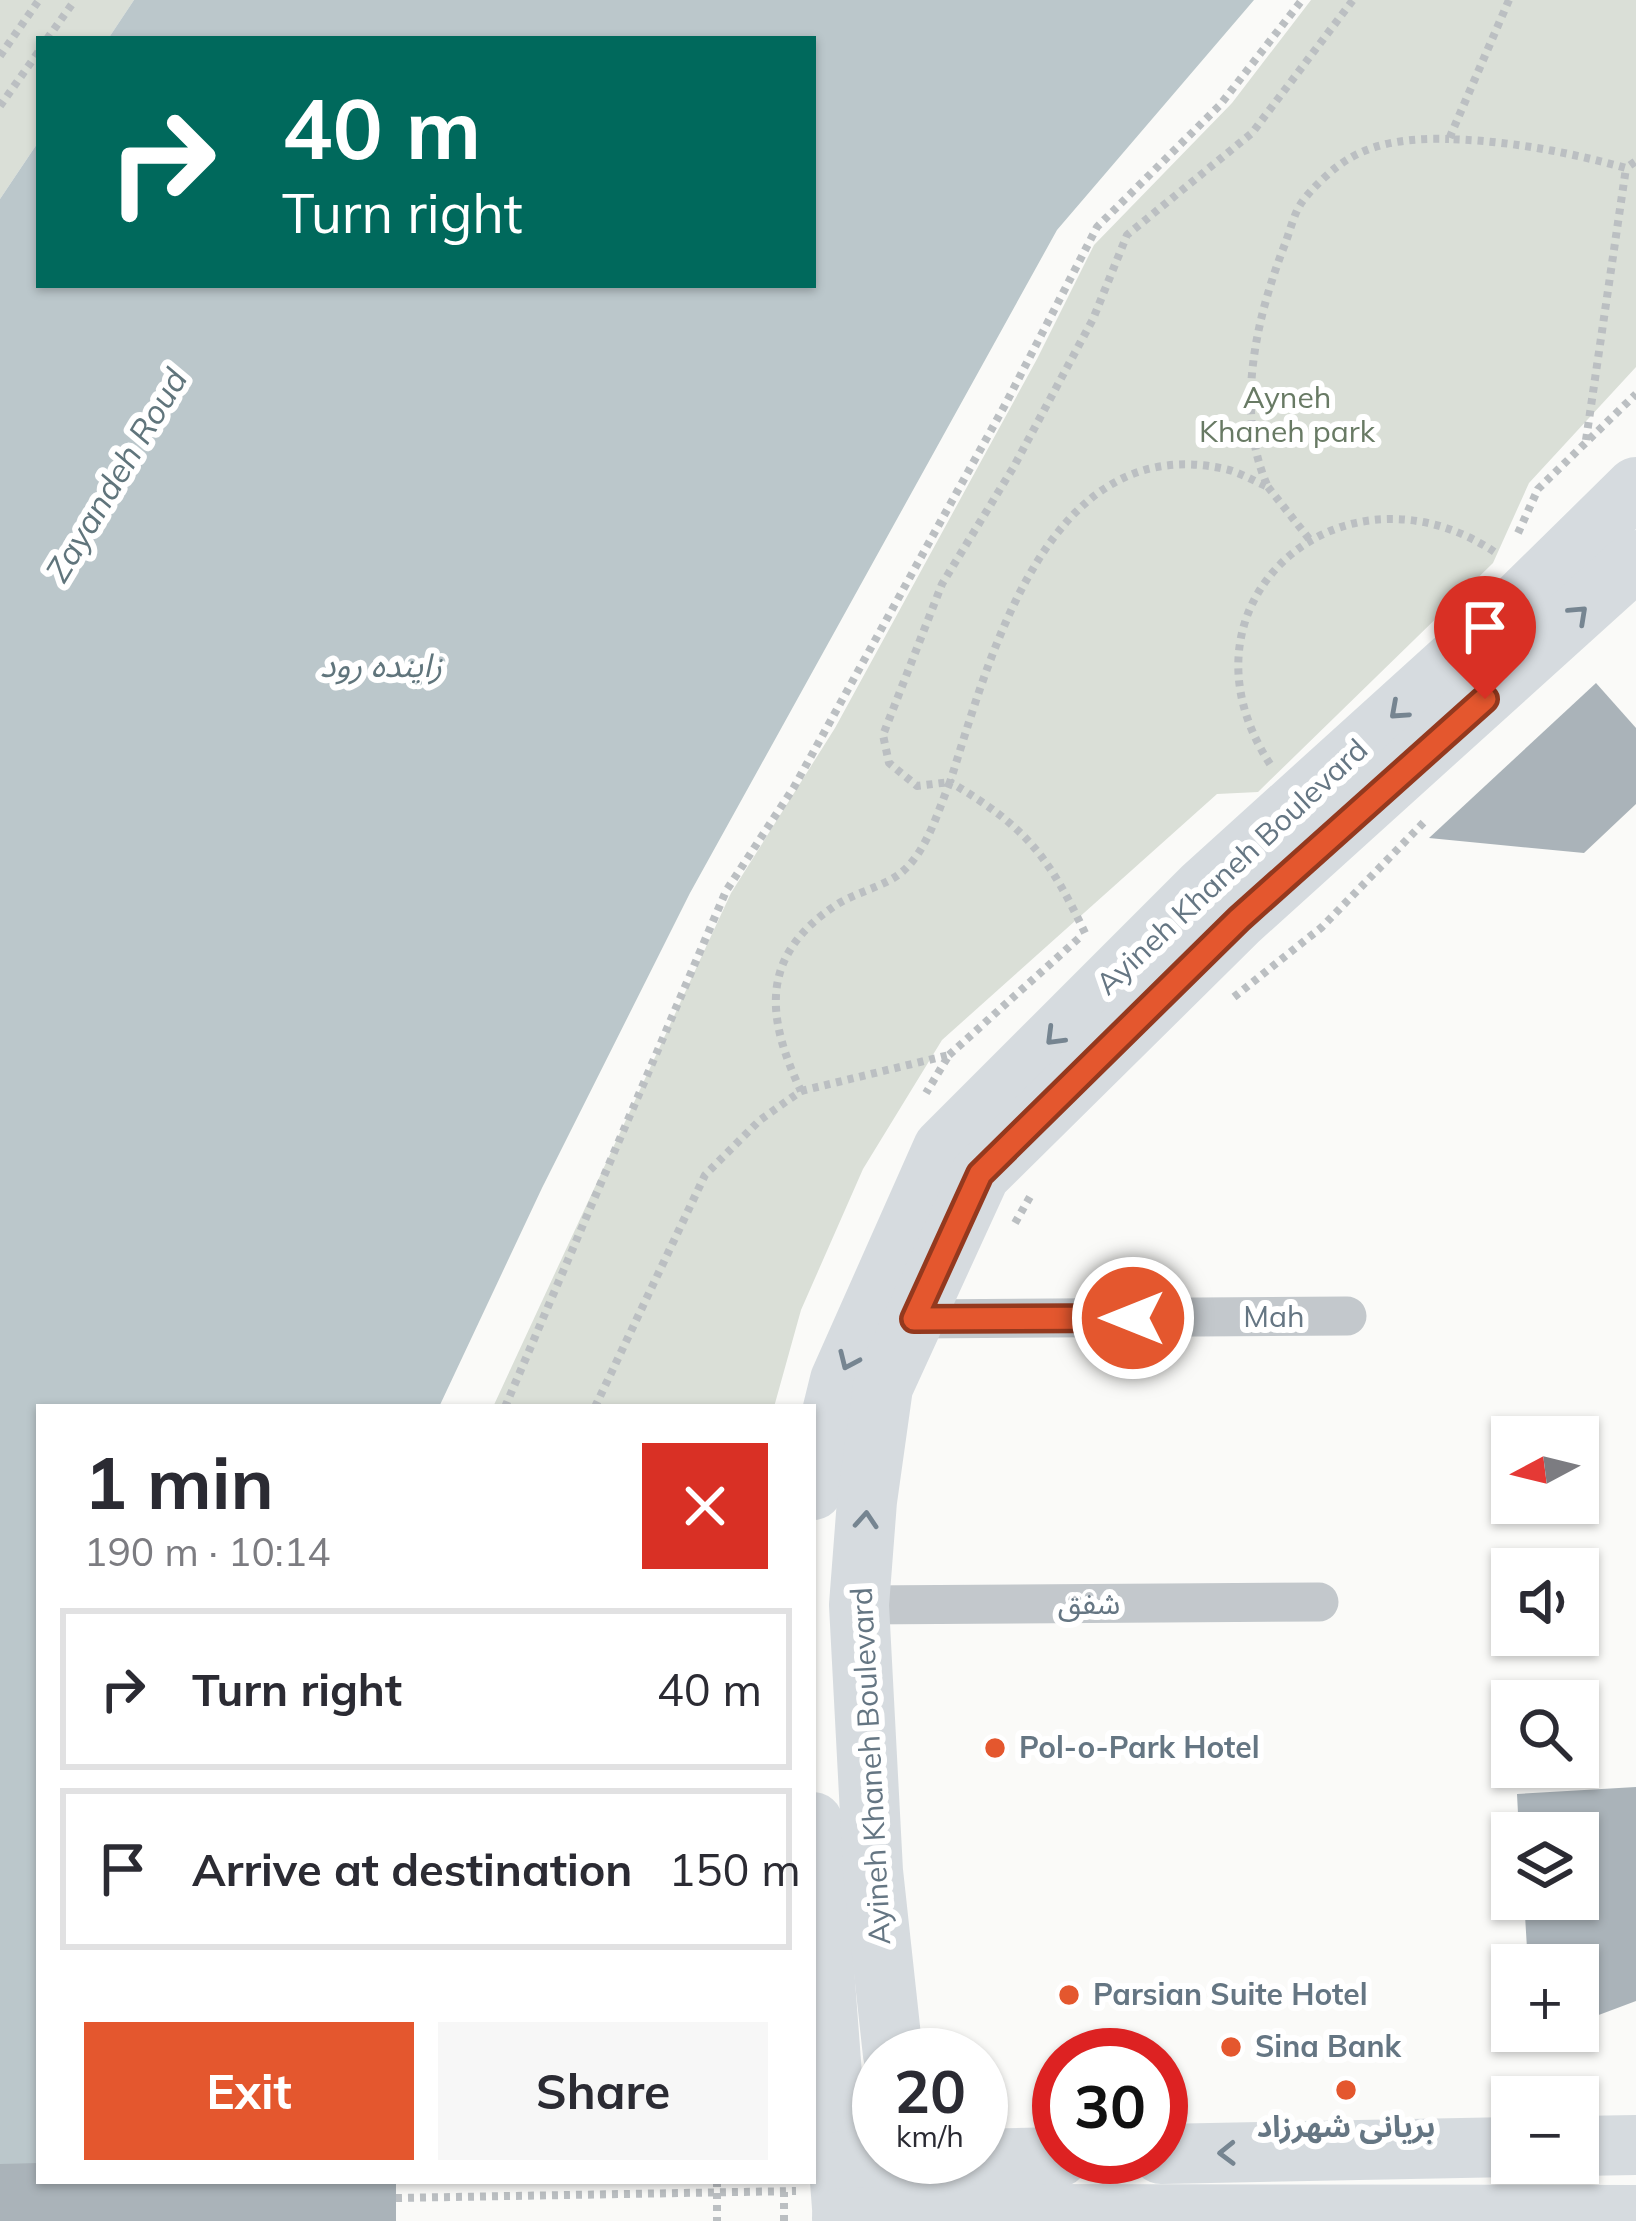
<!DOCTYPE html>
<meta charset="utf-8">
<style>
body{margin:0;font-family:Mulish,"Noto Sans Arabic",sans-serif;background:#f7f7f7;color:#2b2b33;height:100vh;display:flex;flex-direction:column;font-size:45px;white-space:nowrap}
*{box-sizing:border-box;margin:0}
p{font-size:39px;color:#7c7c81}
.icon{flex:none;width:66px;height:66px;fill:none;stroke:currentColor;stroke-width:2;stroke-linecap:round;stroke-linejoin:round}
.map{position:relative;flex:1;overflow:hidden}
.side{position:absolute;left:36px;top:1404px;width:780px;height:780px;display:flex;flex-direction:column;background:#fff;border-radius:0px;box-shadow:0 3px 9px #0004}
.side>*{flex:none}
.hud{position:absolute;left:36px;top:36px;width:780px;height:252px;border-radius:0px;box-shadow:0 3px 9px #0004;background:#00695c;color:#fff;overflow:hidden}
.needle{width:78px;rotate:263deg}
.controls{position:absolute;left:1491px;top:1416px;display:grid;gap:24px}
.controls a{display:grid;place-items:center;width:108px;height:108px;border-radius:0px;background:#fff;box-shadow:0 3px 9px #0004;font-size:60px}
.speed{position:absolute;left:852px;top:2028px;display:flex;gap:24px;font-size:60px;font-weight:700;text-align:center}
.speed>*{display:grid;place-content:center;width:156px;height:156px;border-radius:50%;background:#fff;box-shadow:0 3px 9px #0004;line-height:1}
.speed small{font-size:30px;font-weight:400}
.speed .limit{border:18px solid #d22;background:#fff;color:#111}
.pin{position:absolute;display:grid;place-items:center;width:102px;height:102px;color:#fff;margin:-123px -51px;border-radius:50% 50% 50% 0;rotate:-45deg;box-shadow:0 0 12px #0007}
.pin .icon{rotate:45deg}
.me{position:absolute;width:132px;margin:-66px;rotate:270deg;stroke-linejoin:round;filter:drop-shadow(0 0 9px #0008)}
.turn{display:flex;align-items:center;gap:42px;height:252px;padding:0 48px;font-size:54px}
.turn .icon{width:156px;height:156px;stroke-width:2.5}
.turn b{display:block;font-size:84px;line-height:102px}
.round{display:grid;place-items:center;flex:none;width:126px;height:126px;border-radius:0px;background:#f7f7f7}
.summary{display:flex;align-items:center;justify-content:space-between;height:204px;padding:0 48px}
h1{font-size:72px;font-weight:700;line-height:90px}
.action{display:flex;gap:24px;margin-top:auto;padding:24px 48px}
.action a{flex:1;height:138px;border-radius:0px;background:#e4572e;color:#fff;font-size:48px;font-weight:700;line-height:138px;text-align:center}
.action a+a{background:#f7f7f7;color:#2b2b33}
ul{padding:0;list-style:none}
li{display:flex;align-items:center;gap:36px;height:162px;margin:0 24px 18px;padding:0 24px;border:6px solid #e1e1e2;border-radius:0px}
li div{flex:1}
li b{display:block;font-size:45px}
li em{font-style:normal}
.map>svg:first-child{display:block}
.green{fill:#dadfd7}
.water{fill:#bbc7cb}
.building{fill:#aab3b9}
.lines{fill:none;stroke-linecap:round;stroke-linejoin:round}
.path{stroke:#bbbfc2;stroke-width:8;stroke-dasharray:6 6;stroke-linecap:butt}
.minor{stroke:#c3c8cc;stroke-width:39}
.primary{stroke:#d6dbdf;stroke-width:60}
.oneway{stroke:#768591}
.route-casing{stroke:#94391e;stroke-width:30}
.route{stroke:#e4572e;stroke-width:21}
.poi-dot{fill:#e4572e;stroke:#fff;stroke-width:4.5}
.labels{text-anchor:middle;stroke-width:12;stroke-linejoin:round;paint-order:stroke}
.park-label{font-size:30px;fill:#687a64;stroke:#fff}
.street-label{font-size:30px;fill:#657683;stroke:#fff}
.poi-label{font-size:30px;font-weight:bold;fill:#657683;stroke:#fff;text-anchor:start}
.water-label{font-size:33px;font-style:italic;fill:#60757c;stroke:#fff}
</style>
<div class="map">
<svg width="1636" height="2221" viewBox="0 0 1636 2221">
<rect width="100%" height="100%" fill="#fafaf8"/>
<g class="green">
<polygon points="0,0 134,0 108,39 39,39 39,141 0,199"/>
<polygon points="1311,0 1636,0 1636,367 1529,483 1493,563 1258,792 1217,794 942,1040 863,1169 801,1310 774,1407 493,1407 731,893 835,728 1037,359 1094,245 1232,103"/>
</g>
<polygon class="water" points="134,0 1254,0 1057,230 690,893 542,1188 439,1407 39,1407 39,2181 0,2221 0,199 39,141 39,285 813,285 813,39 108,39"/>
<g class="building">
<polygon points="1596,683 1636,728 1636,804 1584,853 1429,838"/>
<polygon points="1636,1787 1636,2001 1588,2019 1578,2016 1578,1965 1528,1965 1524,1899 1578,1899 1578,1833 1519,1833 1517,1794"/>
<polygon points="39,2163 39,2181 396,2181 396,2221 0,2221 0,2164"/>
</g>
<g class="lines">
<g class="path">
<path d="M1509,0L1449,139C1510,141 1568,152 1626,168L1636,161"/>
<polyline points="47,39 75,0"/>
<polyline points="0,56 39,0"/>
<polyline points="0,106 39,51"/>
<polyline points="1586,440 1626,168"/>
<polyline points="1268,487 1310,540"/>
<polyline points="1518,533 1538,489 1636,394"/>
<path d="M1270,764C1164,601 1345,447 1499,555"/>
<path d="M1085,933C1048,855 1026,827 950,782C990,658 1047,429 1225,469C1239,472 1254,481 1268,487C1234,412 1256,318 1285,244C1290,231 1294,213 1302,202C1312,188 1335,166 1350,158C1379,141 1416,138 1449,139"/>
<polyline points="1234,997 1322,927 1426,820"/>
<polyline points="949,1055 1079,938"/>
<polyline points="801,1091 949,1055 926,1093"/>
<polyline points="1015,1223 1031,1195"/>
<polyline points="505,1407 726,891 794,787 1005,405 1097,227 1220,105 1302,0"/>
<path d="M595,1407L705,1175L760,1120L801,1091C766,1017 759,956 836,905C856,892 884,887 902,872C927,851 938,811 950,782L917,786L889,763L883,735L942,584L1013,468L1093,319L1127,235L1252,133L1353,0"/>
<polyline points="717,2181 717,2221"/>
<polyline points="396,2198 796,2191"/>
<polyline points="784,2221 784,2192"/>
</g>
<g class="minor">
<polyline points="914,1319 1347,1316"/>
<polyline points="859,1605 1319,1602"/>
</g>
<g class="primary">
<polyline points="813,1490 840,1380 943,1148 1203,888 1519,602 1636,487"/>
<polyline points="813,1822 843,2221"/>
<polyline points="893,2055 873,1871 859,1605 867,1501 883,1387 980,1175 1239,919 1636,560"/>
<polyline points="1578,2146 1636,2145"/>
<polyline points="1161,2154 1512,2147"/>
<polyline points="837,2162 1059,2157"/>
<polyline points="842,2218 985,2214 1636,2215"/>
</g>
</g>
<defs><path id="oneway-chevron" d="M-2-3.5L2.5 0L-2 3.5" fill="none" stroke-width="1.6" stroke-linecap="round" stroke-linejoin="round" transform="scale(3)"/></defs>
<g class="oneway">
<use href="#oneway-chevron" transform="translate(1579 614) rotate(-43)"/>
<use href="#oneway-chevron" transform="translate(1398 711) rotate(138)"/>
<use href="#oneway-chevron" transform="translate(1054 1037) rotate(135)"/>
<use href="#oneway-chevron" transform="translate(848 1361) rotate(114)"/>
<use href="#oneway-chevron" transform="translate(866 1520) rotate(-86)"/>
<use href="#oneway-chevron" transform="translate(1227 2153) rotate(179)"/>
</g>
<g class="lines">
<defs>
<polyline id="route" points="1133,1318 914,1319 980,1174 1239,919 1485,699"/>
</defs>
<use href="#route" class="route-casing"/>
<use href="#route" class="route"/>
</g>
<g class="poi-dot">
<circle cx="995" cy="1748" r="12"/>
<circle cx="1069" cy="1995" r="12"/>
<circle cx="1231" cy="2047" r="12"/>
<circle cx="1346" cy="2090" r="12"/>
</g>
<g class="labels">
<g class="park-label">
<text x="1287" y="408">Ayneh<tspan x="1287" dy="34">Khaneh park</tspan></text>
</g>
<g class="street-label">
<text transform="translate(1232 867) rotate(-43)" y="10">Ayineh Khaneh Boulevard</text>
<text x="1274" y="1327">Mah</text>
<text x="1089" y="1614">شفق</text>
<text transform="translate(871 1766) rotate(-93)" y="10">Ayineh Khaneh Boulevard</text>
</g>
<g class="poi-label">
<text x="1019" y="1758">Pol-o-Park Hotel</text>
<text x="1093" y="2005">Parsian Suite Hotel</text>
<text x="1255" y="2057">Sina Bank</text>
<text x="1346" y="2137" text-anchor="middle">بریانی شهرزاد</text>
</g>
<g class="water-label">
<text transform="translate(116 475) rotate(-59)" y="12">Zayandeh Roud</text>
<text x="381" y="677">زاینده رود</text>
</g>
</g>
</svg>
<div class="controls">
<a><svg class="needle" viewBox="-14 -14 28 28"><path d="M0-13l5 13h-10z" fill="#e53935"/><path d="M0 13l5-13h-10z" fill="#7c7c81"/></svg></a>
<a><svg class="icon" aria-label="sound" viewBox="0 0 24 24"><path d="M4 9h4l5-4v14l-5-4H4zM17 9q2 3 0 6"/></svg></a>
<a><svg class="icon" aria-label="search" viewBox="0 0 24 24"><circle cx="10" cy="10" r="6"/><path d="M15 15l6 6"/></svg></a>
<a><svg class="icon" aria-label="layers" viewBox="0 0 24 24"><path d="M12 4l9 5-9 5-9-5zM3 14l9 5 9-5"/></svg></a>
<a>+</a>
<a>−</a>
</div>
<div class="speed"><div>20<small>km/h</small></div><div class="limit">30</div></div>
<div class="pin" style="left:1485px;top:699px;background:#d93025"><svg class="icon" aria-label="arrive" viewBox="0 0 24 24"><path d="M6 21V4h12l-3 4 3 4H6"/></svg></div>
<svg class="me" style="left:1133px;top:1318px" viewBox="-20 -20 40 40"><circle r="17" fill="#e4572e" stroke="#fff" stroke-width="3"/><path d="M0-11L8 9 0 5-8 9z" fill="#fff"/></svg>
<div class="hud">
<div class="turn"><svg class="icon" aria-label="right" viewBox="0 0 24 24"><path d="M7 20v-9h11M14 6l5 5-5 5"/></svg><div><b>40 m</b>Turn right</div></div>
</div>
<section class="side">
<div class="summary"><div><h1>1 min</h1><p>190 m · 10:14</p></div><a class="round" style="background:#d93025;color:#fff"><svg class="icon" aria-label="close" viewBox="0 0 24 24"><path d="M6 6l12 12M18 6L6 18"/></svg></a></div>
<ul>
<li><svg class="icon" aria-label="right" viewBox="0 0 24 24"><path d="M7 20v-9h11M14 6l5 5-5 5"/></svg><div><b>Turn right</b></div><em>40 m</em></li>
<li><svg class="icon" aria-label="arrive" viewBox="0 0 24 24"><path d="M6 21V4h12l-3 4 3 4H6"/></svg><div><b>Arrive at destination</b></div><em>150 m</em></li>
</ul>
<div class="action"><a>Exit</a><a>Share</a></div>
</section>
</div>
